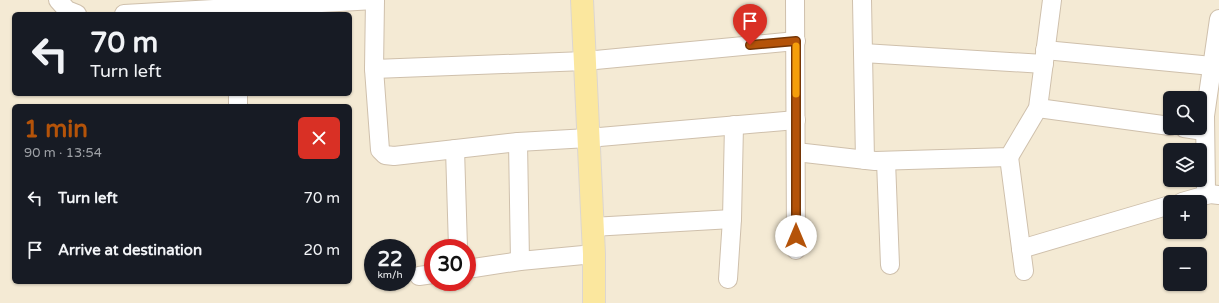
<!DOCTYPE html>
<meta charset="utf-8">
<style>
body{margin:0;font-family:"Varela Round",sans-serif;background:#242831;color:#f1f3f6;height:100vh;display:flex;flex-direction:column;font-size:15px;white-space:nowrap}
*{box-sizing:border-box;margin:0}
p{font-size:13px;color:#9ea1a6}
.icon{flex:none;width:22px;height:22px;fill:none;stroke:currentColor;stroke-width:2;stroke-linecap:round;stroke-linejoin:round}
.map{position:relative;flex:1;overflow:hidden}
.sheet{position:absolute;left:12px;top:104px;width:340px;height:180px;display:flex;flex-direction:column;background:#171b24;border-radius:6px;box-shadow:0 1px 3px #0004}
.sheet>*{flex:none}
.hud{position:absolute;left:12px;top:12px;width:340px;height:84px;border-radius:6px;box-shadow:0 1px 3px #0004;background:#171b24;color:#f1f3f6;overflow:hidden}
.fabs{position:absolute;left:1163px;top:91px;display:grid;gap:8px}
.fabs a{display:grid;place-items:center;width:44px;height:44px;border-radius:6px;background:#171b24;box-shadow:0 1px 3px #0004;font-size:20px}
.speed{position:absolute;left:364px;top:239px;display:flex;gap:8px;font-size:20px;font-weight:700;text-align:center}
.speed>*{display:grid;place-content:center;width:52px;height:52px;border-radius:50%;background:#171b24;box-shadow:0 1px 3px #0004;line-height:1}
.speed small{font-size:10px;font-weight:400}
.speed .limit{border:6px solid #d22;background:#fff;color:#111}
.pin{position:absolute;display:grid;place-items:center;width:34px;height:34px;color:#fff;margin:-41px -17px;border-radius:50% 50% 50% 0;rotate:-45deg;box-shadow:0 0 4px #0007}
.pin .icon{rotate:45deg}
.me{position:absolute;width:44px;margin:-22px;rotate:0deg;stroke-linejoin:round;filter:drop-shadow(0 0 3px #0008)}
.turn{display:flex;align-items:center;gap:14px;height:84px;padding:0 12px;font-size:18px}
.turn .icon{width:52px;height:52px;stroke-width:2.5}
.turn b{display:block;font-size:28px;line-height:34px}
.round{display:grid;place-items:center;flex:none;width:42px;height:42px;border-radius:6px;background:#242831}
.overview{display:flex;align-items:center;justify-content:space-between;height:68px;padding:0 12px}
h1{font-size:24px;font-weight:700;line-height:30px;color:#b45309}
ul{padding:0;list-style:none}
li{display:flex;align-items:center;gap:12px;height:52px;padding:0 12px}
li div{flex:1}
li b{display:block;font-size:15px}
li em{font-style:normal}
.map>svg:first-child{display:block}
.residential{fill:#f4ead4;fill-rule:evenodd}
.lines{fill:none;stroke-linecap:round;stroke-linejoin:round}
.minor-casing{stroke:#cfc0ac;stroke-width:20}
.major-casing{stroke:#dcd6d0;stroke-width:24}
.minor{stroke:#fff;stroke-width:18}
.major{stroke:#fbe79e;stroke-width:22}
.route-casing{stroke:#753606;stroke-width:10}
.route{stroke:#b45309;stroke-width:7}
.slow{stroke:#f59e0b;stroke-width:7}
</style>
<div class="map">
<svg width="1219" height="303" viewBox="0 0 1219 303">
<rect width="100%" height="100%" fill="#fdf7e6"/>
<path class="residential" d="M0,0H1219V303H0ZM14,14H350V94H14ZM1170,98H1200V128H1170ZM14,106H350V282H14ZM1170,150H1200V180H1170ZM1170,202H1200V232H1170ZM373,248H407V282H373ZM433,248H467V282H433ZM1170,254H1200V284H1170Z"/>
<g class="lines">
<defs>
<g id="minor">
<polyline points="58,0 67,10 77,14"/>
<polyline points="375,0 374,69 380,150 385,155 394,156 518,142 588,138 796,120"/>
<polyline points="795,0 796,250"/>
<polyline points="862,0 865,160"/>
<polyline points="124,14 375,0"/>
<polyline points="1219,19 1205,116 1206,190 1210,194 1219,195"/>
<polyline points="1045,50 1212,66"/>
<polyline points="863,53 1044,64"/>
<polyline points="374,69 585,61 796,41"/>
<polyline points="238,94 238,106"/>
<polyline points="1038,108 1170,126"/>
<polyline points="1184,128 1204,131"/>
<polyline points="518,142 520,261"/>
<polyline points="455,149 458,248"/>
<polyline points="796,152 875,161 1009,157 1038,108 1052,0"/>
<polyline points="1009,157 1024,271"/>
<polyline points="886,161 890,265"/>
<polyline points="1182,202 1210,194"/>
<polyline points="592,227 732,219"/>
<polyline points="1021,249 1170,205"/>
<polyline points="467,269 520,261 594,254"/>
<polyline points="419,276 433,274"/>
<polyline points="728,279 732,219 734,125"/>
</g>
<polyline id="major" points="582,0 594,254 594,303"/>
</defs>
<use href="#minor" class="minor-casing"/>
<use href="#major" class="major-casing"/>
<use href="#minor" class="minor"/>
<use href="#major" class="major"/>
</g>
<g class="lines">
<defs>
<polyline id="route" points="750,45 796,41 796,236"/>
</defs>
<use href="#route" class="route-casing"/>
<use href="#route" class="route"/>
<polyline class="slow" points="796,46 796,94"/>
</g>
</svg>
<div class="fabs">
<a><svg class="icon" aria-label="search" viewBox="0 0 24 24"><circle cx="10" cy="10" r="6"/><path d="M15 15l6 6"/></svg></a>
<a><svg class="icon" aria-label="layers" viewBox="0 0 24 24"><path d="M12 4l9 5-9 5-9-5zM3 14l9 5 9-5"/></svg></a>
<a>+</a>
<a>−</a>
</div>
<div class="speed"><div>22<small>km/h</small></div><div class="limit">30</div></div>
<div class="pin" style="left:750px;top:45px;background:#d93025"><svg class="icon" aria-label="arrive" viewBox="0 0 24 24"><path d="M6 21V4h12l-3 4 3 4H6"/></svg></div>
<svg class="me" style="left:796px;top:236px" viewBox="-20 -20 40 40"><circle r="19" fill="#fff"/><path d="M0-13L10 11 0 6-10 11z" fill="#b45309"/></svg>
<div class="hud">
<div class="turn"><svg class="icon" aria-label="left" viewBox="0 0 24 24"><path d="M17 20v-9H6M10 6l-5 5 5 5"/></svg><div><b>70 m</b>Turn left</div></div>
</div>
<section class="sheet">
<div class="overview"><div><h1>1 min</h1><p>90 m · 13:54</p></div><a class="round" style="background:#d93025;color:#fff"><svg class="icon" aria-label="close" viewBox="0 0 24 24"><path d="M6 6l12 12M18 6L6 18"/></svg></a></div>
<ul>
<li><svg class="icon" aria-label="left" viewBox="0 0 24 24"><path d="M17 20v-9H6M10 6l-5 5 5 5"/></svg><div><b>Turn left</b></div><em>70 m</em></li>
<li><svg class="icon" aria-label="arrive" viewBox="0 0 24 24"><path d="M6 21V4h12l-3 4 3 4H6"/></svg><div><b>Arrive at destination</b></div><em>20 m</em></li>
</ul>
</section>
</div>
